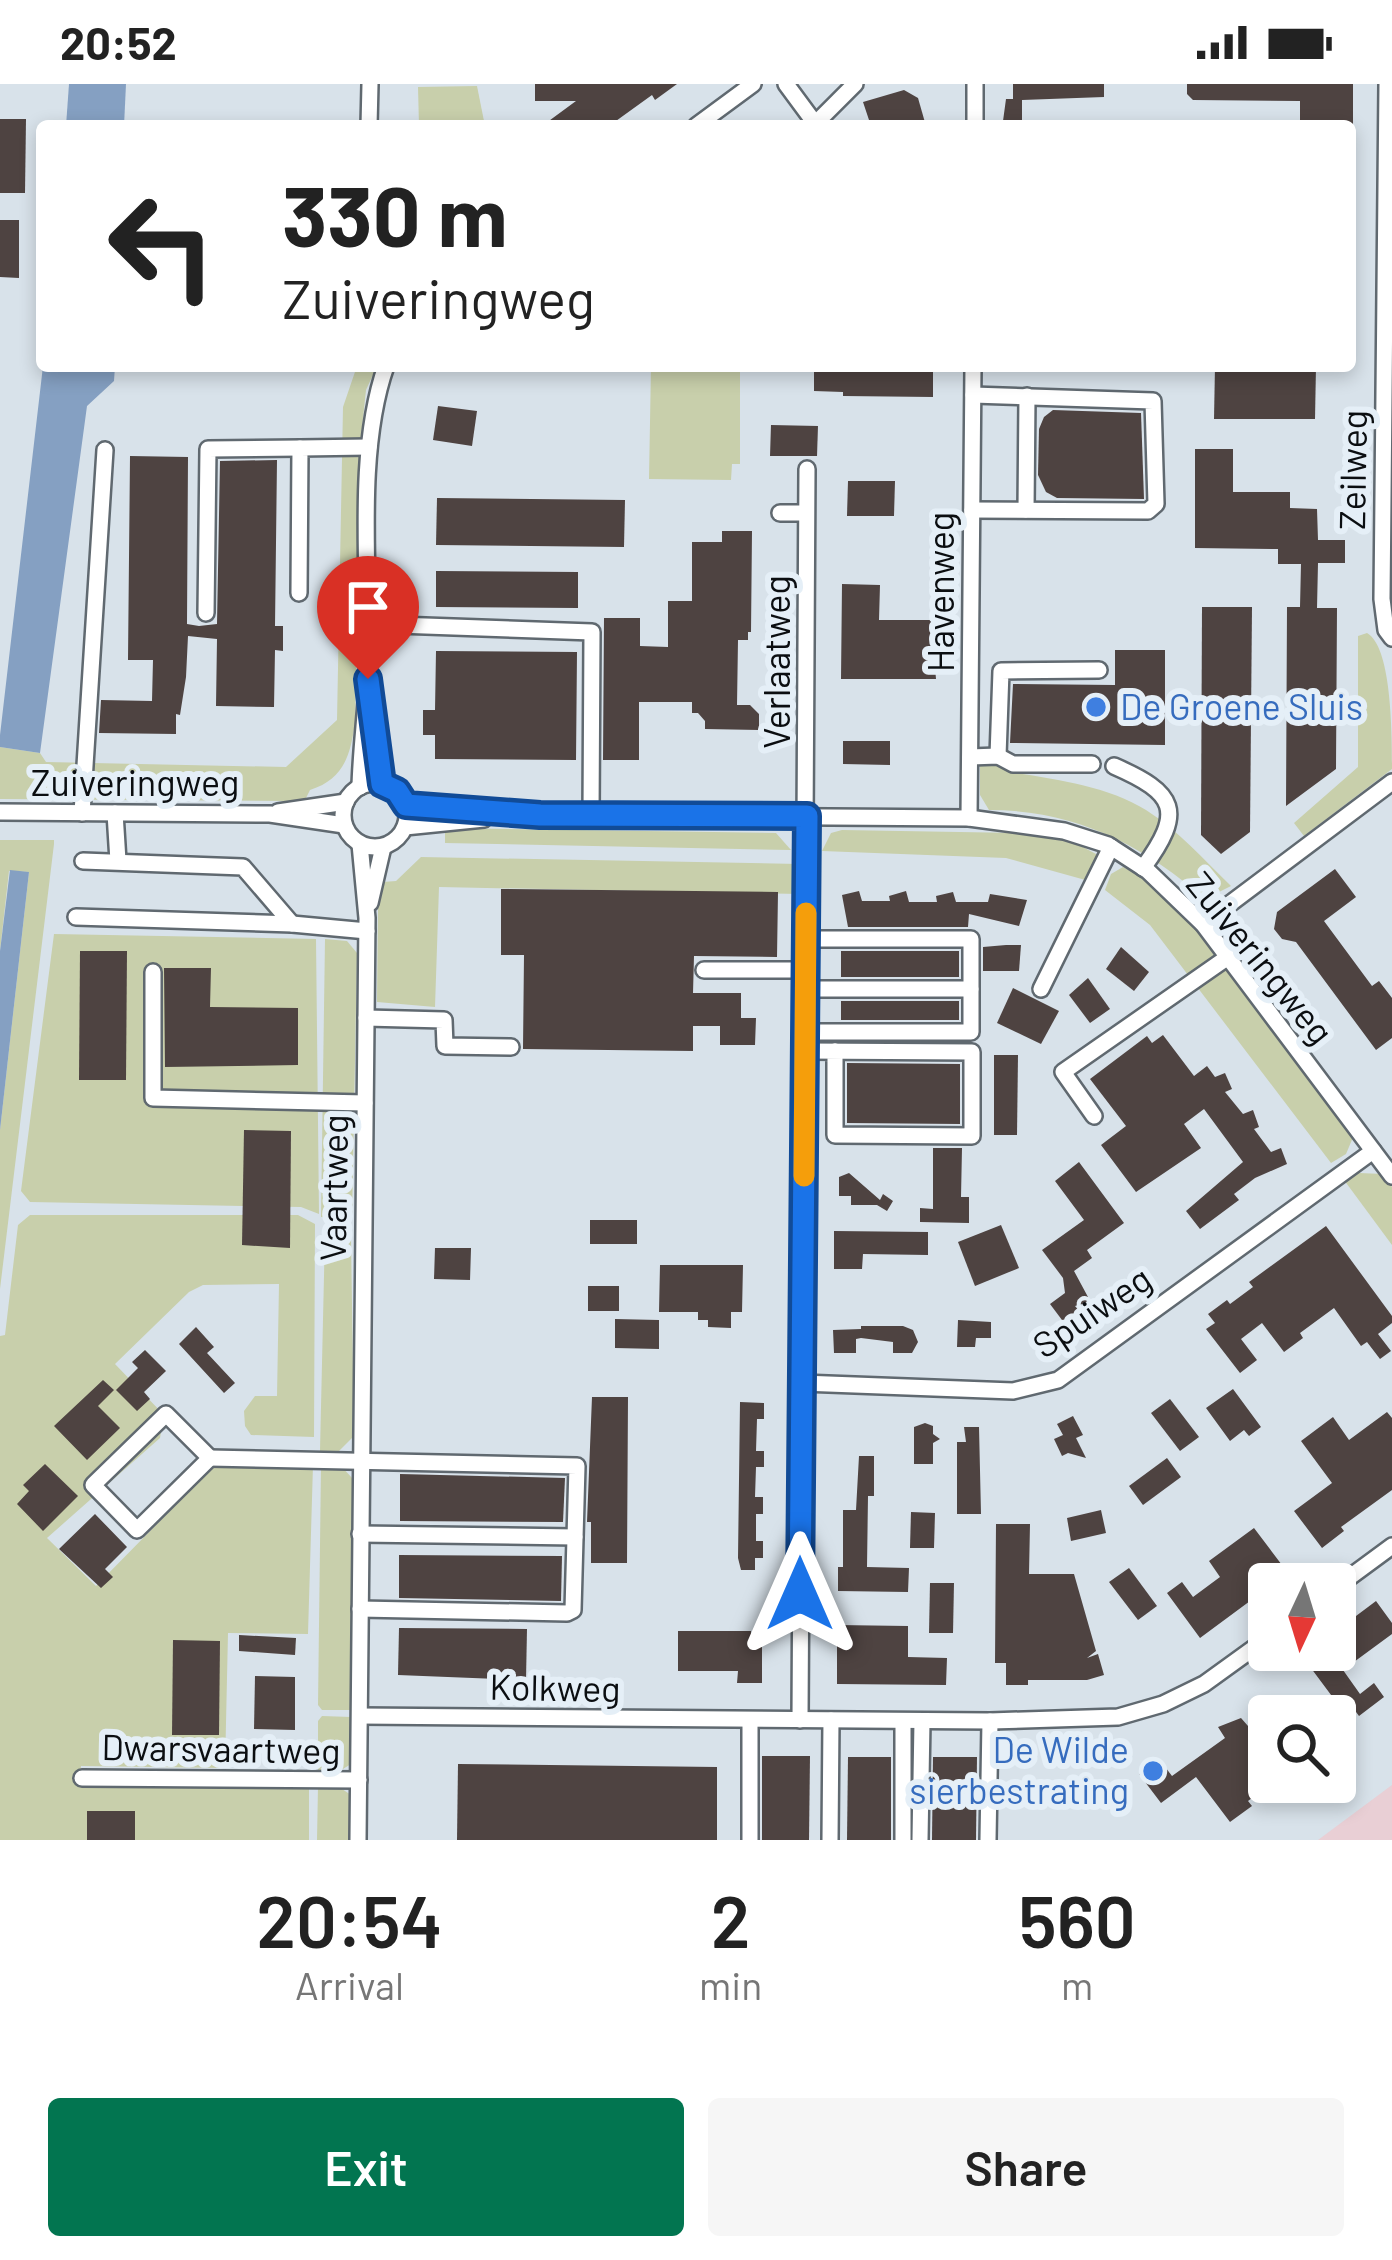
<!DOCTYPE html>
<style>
body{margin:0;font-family:Barlow,sans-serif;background:#f6f6f6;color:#222;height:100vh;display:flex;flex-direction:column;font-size:45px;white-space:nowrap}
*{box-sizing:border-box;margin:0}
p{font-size:39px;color:#767676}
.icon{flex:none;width:66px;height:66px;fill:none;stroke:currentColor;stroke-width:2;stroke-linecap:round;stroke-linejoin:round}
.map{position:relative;height:1756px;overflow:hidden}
.drawer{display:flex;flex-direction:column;background:#fff;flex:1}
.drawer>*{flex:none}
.top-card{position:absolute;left:36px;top:36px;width:1320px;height:252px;border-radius:12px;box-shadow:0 6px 18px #0003;background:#fff;color:#222;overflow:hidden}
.needle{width:78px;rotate:184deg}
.fabs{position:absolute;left:1248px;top:1479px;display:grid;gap:24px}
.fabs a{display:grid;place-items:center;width:108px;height:108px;border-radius:12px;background:#fff;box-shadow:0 6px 18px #0003;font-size:60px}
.pin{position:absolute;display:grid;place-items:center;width:102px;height:102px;color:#fff;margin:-123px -51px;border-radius:50% 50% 50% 0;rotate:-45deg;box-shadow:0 0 12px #0007}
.pin .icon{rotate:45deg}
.me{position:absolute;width:132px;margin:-66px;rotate:0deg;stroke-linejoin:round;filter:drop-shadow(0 0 9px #0008)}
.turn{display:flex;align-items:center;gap:42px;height:252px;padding:0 48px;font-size:54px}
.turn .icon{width:156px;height:156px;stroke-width:2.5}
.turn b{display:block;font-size:84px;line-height:102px}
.eta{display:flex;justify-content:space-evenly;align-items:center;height:204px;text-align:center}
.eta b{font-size:72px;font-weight:600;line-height:84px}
.button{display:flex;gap:24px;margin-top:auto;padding:24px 48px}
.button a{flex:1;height:138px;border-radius:12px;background:#027550;color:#fff;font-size:48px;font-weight:600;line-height:138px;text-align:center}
.button a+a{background:#f6f6f6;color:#222}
.status{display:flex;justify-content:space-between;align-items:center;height:84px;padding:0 60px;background:#fff;direction:ltr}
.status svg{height:33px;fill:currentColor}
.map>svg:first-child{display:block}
.industrial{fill:#e9cfd5}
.green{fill:#c8cfab}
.water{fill:#85a0c2}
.building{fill:#4e4341}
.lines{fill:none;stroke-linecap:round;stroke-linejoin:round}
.minor-casing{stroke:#606970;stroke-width:20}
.minor{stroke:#fff;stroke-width:15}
.route-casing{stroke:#114b97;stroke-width:30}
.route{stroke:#1a73e8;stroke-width:21}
.slow{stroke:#f59e0b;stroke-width:21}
.shop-dot{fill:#3f7fe0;stroke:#e5eff7;stroke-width:4.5}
.labels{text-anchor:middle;stroke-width:12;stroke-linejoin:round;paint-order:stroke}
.street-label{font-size:36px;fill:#0b0e11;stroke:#e5eff7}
.shop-label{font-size:36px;fill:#366cbe;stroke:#e5eff7;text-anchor:start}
</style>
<div class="status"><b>20:52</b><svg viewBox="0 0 49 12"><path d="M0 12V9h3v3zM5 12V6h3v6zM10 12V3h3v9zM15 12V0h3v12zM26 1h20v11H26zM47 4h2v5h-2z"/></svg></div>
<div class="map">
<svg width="1392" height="1756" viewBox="0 0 1392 1756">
<rect width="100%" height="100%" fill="#d8e2ea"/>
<polygon class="industrial" points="1392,1701 1392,1756 1318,1756"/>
<g class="green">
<polygon points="477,2 485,42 419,42 418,3"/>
<path d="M357,282H377L366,306L361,354L355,639C350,672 344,695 310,706L305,716L291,717L0,715V663L40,669L46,678L286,683L337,636L343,323Z"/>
<polygon points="651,282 740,282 740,380 732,380 731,396 649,395"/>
<path d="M1367,549C1392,563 1392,650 1392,685L1304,752L1294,739L1358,683V552Z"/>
<path d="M980,679H1010V688C1055,695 1108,702 1146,726C1178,746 1204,776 1231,802L1205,815C1142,760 1074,726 989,726L980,711Z"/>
<polygon points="445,744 776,749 791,766 445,759"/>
<polygon points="842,746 1025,749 1064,753 1096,770 1096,782 1089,797 1006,774 822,767 831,749"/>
<polygon points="0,756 54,756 54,760 0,1205 0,1046 29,788 9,787 0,867"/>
<polygon points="421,773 799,780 799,810 439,803 435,923 377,918 378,821 383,798 396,797"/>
<polygon points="1123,783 1144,794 1189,832 1354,1051 1346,1070 1331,1079 1150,841 1105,806 1111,790"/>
<polygon points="54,850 316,855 319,1130 301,1123 30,1118 21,1107"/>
<polygon points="325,855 347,857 357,869 352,1136 321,1133"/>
<polygon points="1359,1089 1383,1090 1392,1103 1392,1161 1344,1096"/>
<polygon points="30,1131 298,1131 315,1140 314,1353 251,1351 245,1342 244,1327 255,1312 277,1312 279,1200 203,1201 189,1208 115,1280 164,1331 160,1354 47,1454 96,1502 214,1382 313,1381 308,1550 228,1549 225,1684 81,1682 79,1700 309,1703 309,1756 0,1756 0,1252 5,1251 18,1141"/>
<polygon points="325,1148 351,1155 354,1352 339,1367 320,1367"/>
<polygon points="321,1381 340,1381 353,1395 351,1626 322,1626 318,1621"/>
<polygon points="322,1632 351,1633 351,1680 338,1688 318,1688 318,1637"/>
<polygon points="318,1702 339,1703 351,1711 351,1756 317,1756"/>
</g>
<g class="water">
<polygon points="69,0 126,0 124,42 66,42"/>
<polygon points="43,282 115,282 114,297 87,322 40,669 0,663 0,651"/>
<polygon points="10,786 29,788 0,1046 0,867"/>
</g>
<g class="building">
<polygon points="535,0 677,0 655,16 652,11 609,42 542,42 576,17 535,17"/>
<polygon points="1013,0 1104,0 1104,13 1022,16 1022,37 1003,37 1006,15 1013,15"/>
<polygon points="1187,0 1353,0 1353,42 1300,42 1300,17 1193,16 1187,10"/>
<polygon points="904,6 918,14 926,42 871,42 863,18"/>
<polygon points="0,35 26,35 25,109 0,109"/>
<polygon points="0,136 19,136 19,194 0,193"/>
<polygon points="814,282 933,282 933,313 843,312 843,308 814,307"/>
<polygon points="1215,282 1316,282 1315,335 1214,335"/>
<polygon points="438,322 477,327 472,362 433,356"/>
<polygon points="1053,326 1141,329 1144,415 1057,414 1046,408 1038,391 1039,345 1044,333"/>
<polygon points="771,341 818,342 817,372 770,372"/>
<polygon points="1195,365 1233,365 1233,408 1290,408 1290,424 1317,425 1318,456 1345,456 1345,479 1318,479 1317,524 1337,524 1336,685 1286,722 1287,523 1300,523 1301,480 1278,480 1278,465 1195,464"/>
<polygon points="130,372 188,373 187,540 199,542 217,540 220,377 277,376 275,542 283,542 283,567 275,566 274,623 216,622 217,555 188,552 186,593 180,631 176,630 176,650 99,649 101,616 152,617 153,576 128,576"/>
<polygon points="848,397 895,397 894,432 847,432"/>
<polygon points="437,414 625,416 624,463 436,461"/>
<polygon points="722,447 752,447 751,548 748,548 748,556 738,556 737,621 750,621 759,630 759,646 705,645 705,637 698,629 692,629 692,618 639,618 639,676 603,676 604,534 640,534 640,562 668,563 668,517 692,517 692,458 722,458"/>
<polygon points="436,487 578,488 578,524 436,523"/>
<polygon points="842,500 880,501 879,536 931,536 936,595 841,595"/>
<polygon points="1202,523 1252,523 1250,748 1221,770 1201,751"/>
<polygon points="1115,566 1165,566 1165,661 1010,659 1013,600 1115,601"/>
<polygon points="436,567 577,568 576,676 435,675 435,651 423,651 423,626 435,626"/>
<polygon points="843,657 890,657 890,681 843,680"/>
<polygon points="1335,785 1356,813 1324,837 1372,902 1379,897 1392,914 1392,954 1376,966 1296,858 1282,855 1274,845 1277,828"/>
<polygon points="501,805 778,808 777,873 694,872 693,909 741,909 741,934 756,934 755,961 720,961 720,942 693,942 693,967 523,965 524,871 501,871"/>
<polygon points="859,807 862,817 890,817 889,812 906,807 909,818 937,818 936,812 953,808 956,818 988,818 990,810 1027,816 1019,842 969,830 968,843 848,843 842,811"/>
<polygon points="1006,861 1021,861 1019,887 983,887 983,863"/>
<polygon points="1121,863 1149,888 1134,907 1106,885"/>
<polygon points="80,867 127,867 126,996 79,996"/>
<rect x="841" y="867" width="118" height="26"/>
<polygon points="164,884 211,884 210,923 298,924 298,981 165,983"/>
<polygon points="1088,894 1110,925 1090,939 1069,911"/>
<polygon points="1013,904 1059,927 1041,960 997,939"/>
<rect x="841" y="917" width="118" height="19"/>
<polygon points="1163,951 1194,992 1207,982 1215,993 1225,989 1232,1005 1225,1008 1243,1030 1253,1026 1259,1043 1254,1045 1271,1068 1281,1064 1287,1080 1255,1094 1234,1110 1239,1116 1200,1145 1186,1127 1243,1078 1204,1025 1184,1040 1201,1064 1136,1108 1101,1061 1126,1042 1090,995 1147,952 1152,959"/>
<polygon points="994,971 1018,971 1017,1051 994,1051"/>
<polygon points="847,979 960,980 960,1040 847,1039"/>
<polygon points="244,1046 291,1047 290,1164 242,1161"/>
<polygon points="933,1064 962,1064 961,1113 969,1113 969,1139 920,1138 920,1124 933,1125"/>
<polygon points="1079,1078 1124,1139 1087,1166 1092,1174 1074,1187 1088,1213 1086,1219 1075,1222 1080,1228 1065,1240 1050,1220 1065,1209 1063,1194 1042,1166 1084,1136 1055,1097"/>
<polygon points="849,1089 880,1116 883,1110 893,1117 887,1127 877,1121 851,1121 851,1112 839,1112 839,1093"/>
<rect x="590" y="1136" width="47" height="24"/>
<polygon points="1001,1141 1019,1184 975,1202 958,1158"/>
<polygon points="1326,1142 1392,1232 1392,1239 1378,1250 1391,1267 1380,1275 1367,1258 1361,1262 1334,1224 1300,1249 1303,1254 1284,1268 1262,1239 1241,1255 1257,1276 1240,1289 1206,1245 1215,1239 1208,1230 1227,1216 1230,1220 1253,1203 1249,1198"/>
<polygon points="834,1147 928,1148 928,1171 863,1170 862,1185 834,1185"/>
<polygon points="435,1164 471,1164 470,1196 434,1195"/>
<polygon points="660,1181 743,1181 742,1228 731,1228 731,1244 708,1243 708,1236 698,1236 698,1228 659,1228"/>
<rect x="588" y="1202" width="31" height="25"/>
<polygon points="615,1235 659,1236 659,1265 615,1264"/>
<polygon points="958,1236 991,1238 991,1254 976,1254 975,1263 957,1263"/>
<polygon points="861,1242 903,1242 913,1246 918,1258 912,1269 893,1269 893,1258 861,1254 856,1255 856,1269 834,1269 833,1246 861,1245"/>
<polygon points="196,1243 214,1263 207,1269 235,1299 224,1309 179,1260"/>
<polygon points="145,1266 166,1287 144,1308 150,1315 137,1327 116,1306 138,1284 132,1278"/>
<polygon points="103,1296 114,1306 98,1322 120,1344 87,1376 54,1342"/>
<polygon points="1233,1305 1261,1343 1249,1352 1244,1346 1230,1357 1206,1324"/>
<polygon points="592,1313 628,1313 627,1479 591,1479 591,1438 587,1438"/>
<polygon points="1170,1315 1199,1353 1180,1367 1151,1329"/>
<polygon points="740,1318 764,1319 764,1335 757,1335 756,1367 764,1367 764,1383 756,1383 755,1413 763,1413 763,1430 756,1430 756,1457 763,1457 763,1474 755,1474 755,1486 741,1486 738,1474"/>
<polygon points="1387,1328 1392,1334 1392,1406 1341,1443 1344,1447 1322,1464 1294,1427 1332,1399 1301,1357 1333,1333 1349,1356"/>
<polygon points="1073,1332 1083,1351 1076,1354 1086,1374 1068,1369 1062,1372 1054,1355 1063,1351 1057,1340"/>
<polygon points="925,1339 933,1342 933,1350 940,1355 933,1359 933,1380 914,1380 914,1343"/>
<polygon points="964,1343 979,1343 981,1430 957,1430 957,1358 966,1358"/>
<polygon points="859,1372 874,1372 874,1412 868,1412 867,1483 909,1484 908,1508 838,1507 838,1483 843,1483 843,1426 856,1426"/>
<polygon points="1167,1374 1181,1393 1143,1421 1129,1402"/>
<polygon points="45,1380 78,1412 43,1447 17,1420 29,1407 23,1401"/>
<polygon points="400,1390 565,1394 563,1438 400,1437"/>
<polygon points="1101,1426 1106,1449 1071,1457 1067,1434"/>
<polygon points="911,1428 935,1429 934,1464 910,1464"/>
<polygon points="95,1430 127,1463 105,1485 113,1493 101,1504 59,1465"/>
<polygon points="996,1440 1030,1440 1029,1490 1074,1490 1096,1567 1087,1574 1098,1570 1104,1591 1087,1596 1028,1596 1028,1601 1006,1601 1006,1579 995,1579"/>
<polygon points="1254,1444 1288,1489 1200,1554 1167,1509 1182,1498 1193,1513 1220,1493 1209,1477"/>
<polygon points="399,1471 562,1472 561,1517 399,1514"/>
<polygon points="1129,1484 1157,1522 1138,1536 1109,1498"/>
<polygon points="930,1499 954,1499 953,1549 929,1549"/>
<polygon points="1376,1517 1392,1539 1392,1550 1343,1586 1360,1610 1374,1599 1384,1613 1359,1632 1345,1613 1337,1619 1302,1572 1310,1566 1335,1566 1335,1556 1340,1552 1336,1547"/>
<polygon points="837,1541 908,1542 908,1573 947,1574 946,1601 837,1600"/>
<polygon points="399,1544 527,1545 526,1596 398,1591"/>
<polygon points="678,1547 751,1547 751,1552 762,1552 762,1599 737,1599 738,1587 678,1587"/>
<polygon points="239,1551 296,1554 295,1571 239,1567"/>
<polygon points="173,1556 220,1557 219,1651 172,1651"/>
<polygon points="255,1592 295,1593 295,1646 254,1645"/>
<polygon points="1241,1634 1269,1666 1269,1701 1248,1717 1252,1722 1230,1738 1196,1693 1161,1719 1139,1690 1159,1675 1172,1692 1225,1654 1218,1643"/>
<polygon points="762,1672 810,1672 809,1756 762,1756"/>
<polygon points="848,1673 891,1673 891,1756 847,1756"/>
<polygon points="933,1673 977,1673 976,1756 932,1756"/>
<polygon points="458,1680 717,1683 717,1756 457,1756"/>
<rect x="87" y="1727" width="48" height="29"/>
</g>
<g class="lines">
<defs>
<g id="minor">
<polyline points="786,0 817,42"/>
<polyline points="1387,0 1382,515 1386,546 1392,554"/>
<polyline points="815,40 855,0"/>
<polyline points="369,42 370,0"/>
<polyline points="696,42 753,0"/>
<polyline points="975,42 975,0"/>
<polyline points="972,426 1148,427 1156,420 1153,317 973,311"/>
<polyline points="1026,426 1027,312"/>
<polyline points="780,429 806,429"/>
<polyline points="299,509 300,364 369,363"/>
<polyline points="206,529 208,365 300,364"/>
<polyline points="369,540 592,548 591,732"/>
<polyline points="372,622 382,700"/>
<polyline points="998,672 1001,587 1099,586"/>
<polyline points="970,673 998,672 1013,680 1092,680"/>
<path d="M1114,682C1176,709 1185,727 1143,784"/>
<circle cx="375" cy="731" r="32"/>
<path d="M360,703C361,660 368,617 368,574C369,483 356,367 386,282"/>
<polyline points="406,721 540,731 969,734 1064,747 1108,761 1148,787 1203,840 1392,1092"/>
<polyline points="0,728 270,730 344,741"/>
<polyline points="278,728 346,718"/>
<polyline points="82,729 105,366"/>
<polyline points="115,729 118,777"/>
<polyline points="969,734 973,282"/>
<polyline points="405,743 484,735"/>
<polyline points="83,777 243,783 292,840"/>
<polyline points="370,819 383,763"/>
<polyline points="76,833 292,840 367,847"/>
<polyline points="1203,840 1392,698"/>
<polyline points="704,886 805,886"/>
<polyline points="153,888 153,1014 365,1019"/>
<polyline points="805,905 971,905"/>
<polyline points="1041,905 1111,763"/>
<polyline points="366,934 444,936 445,962 511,963"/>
<polyline points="805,948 971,948 971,855 805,855"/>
<polyline points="805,967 972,968 972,1052 835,1051 835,967"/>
<polyline points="1094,1032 1063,988 1228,873"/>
<polyline points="802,1299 1013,1307 1058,1296 1373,1067"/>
<polygon points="166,1330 210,1374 137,1446 93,1401"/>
<polyline points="210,1374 577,1382 573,1526 567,1529 360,1525"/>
<polyline points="360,1450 575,1453"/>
<polyline points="1335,1504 1392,1462"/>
<polyline points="360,1632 990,1637 1118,1633 1163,1620 1204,1600 1269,1553"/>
<polyline points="800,1636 807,385"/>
<polyline points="82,1694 359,1696"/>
<polyline points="358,1756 367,834 360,760"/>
<polyline points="750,1756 750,1636"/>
<polyline points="830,1756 831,1636"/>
<polyline points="903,1756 903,1637"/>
<polyline points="920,1756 922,1637"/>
<polyline points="988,1756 990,1637"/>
</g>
</defs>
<use href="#minor" class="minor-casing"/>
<use href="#minor" class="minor"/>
</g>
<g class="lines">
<defs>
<polyline id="route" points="368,595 382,700 397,707 406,721 540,731 807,732 800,1510"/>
</defs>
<use href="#route" class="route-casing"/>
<use href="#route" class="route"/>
<polyline class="slow" points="804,1092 806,829"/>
</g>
<g class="shop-dot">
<circle cx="1096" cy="623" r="12"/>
<circle cx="1153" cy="1687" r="12"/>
</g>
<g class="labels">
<g class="street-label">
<text transform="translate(1353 386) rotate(-89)" y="13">Zeilweg</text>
<text transform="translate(941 508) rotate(-90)" y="13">Havenweg</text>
<text transform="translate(777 578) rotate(-90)" y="13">Verlaatweg</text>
<text x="135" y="712">Zuiveringweg</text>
<text transform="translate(1260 874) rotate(51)" y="13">Zuiveringweg</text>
<text transform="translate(334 1104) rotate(-89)" y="13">Vaartweg</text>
<text transform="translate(1092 1228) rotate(-34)" y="13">Spuiweg</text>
<text transform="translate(555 1604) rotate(1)" y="13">Kolkweg</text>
<text transform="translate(221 1665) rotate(1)" y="13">Dwarsvaartweg</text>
</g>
<g class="shop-label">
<text x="1120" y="636">De Groene Sluis</text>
<text x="1129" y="1679" text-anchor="end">De Wilde<tspan x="1129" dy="41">sierbestrating</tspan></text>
</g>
</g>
</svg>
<div class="fabs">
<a><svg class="needle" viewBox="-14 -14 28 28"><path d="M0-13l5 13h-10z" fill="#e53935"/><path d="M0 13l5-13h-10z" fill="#767676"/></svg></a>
<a><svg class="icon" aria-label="search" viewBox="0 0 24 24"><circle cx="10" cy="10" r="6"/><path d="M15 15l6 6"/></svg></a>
</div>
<div class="pin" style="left:368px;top:595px;background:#d93025"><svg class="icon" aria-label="arrive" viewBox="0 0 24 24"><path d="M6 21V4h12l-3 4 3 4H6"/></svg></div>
<svg class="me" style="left:800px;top:1510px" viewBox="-20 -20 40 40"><path d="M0-17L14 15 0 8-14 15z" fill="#1a73e8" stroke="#fff" stroke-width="4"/></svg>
<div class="top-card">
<div class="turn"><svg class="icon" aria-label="left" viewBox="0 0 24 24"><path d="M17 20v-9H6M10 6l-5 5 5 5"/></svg><div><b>330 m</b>Zuiveringweg</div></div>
</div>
</div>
<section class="drawer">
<div class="eta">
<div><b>20:54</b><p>Arrival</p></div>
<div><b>2</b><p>min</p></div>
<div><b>560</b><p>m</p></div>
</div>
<div class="button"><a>Exit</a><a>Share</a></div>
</section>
